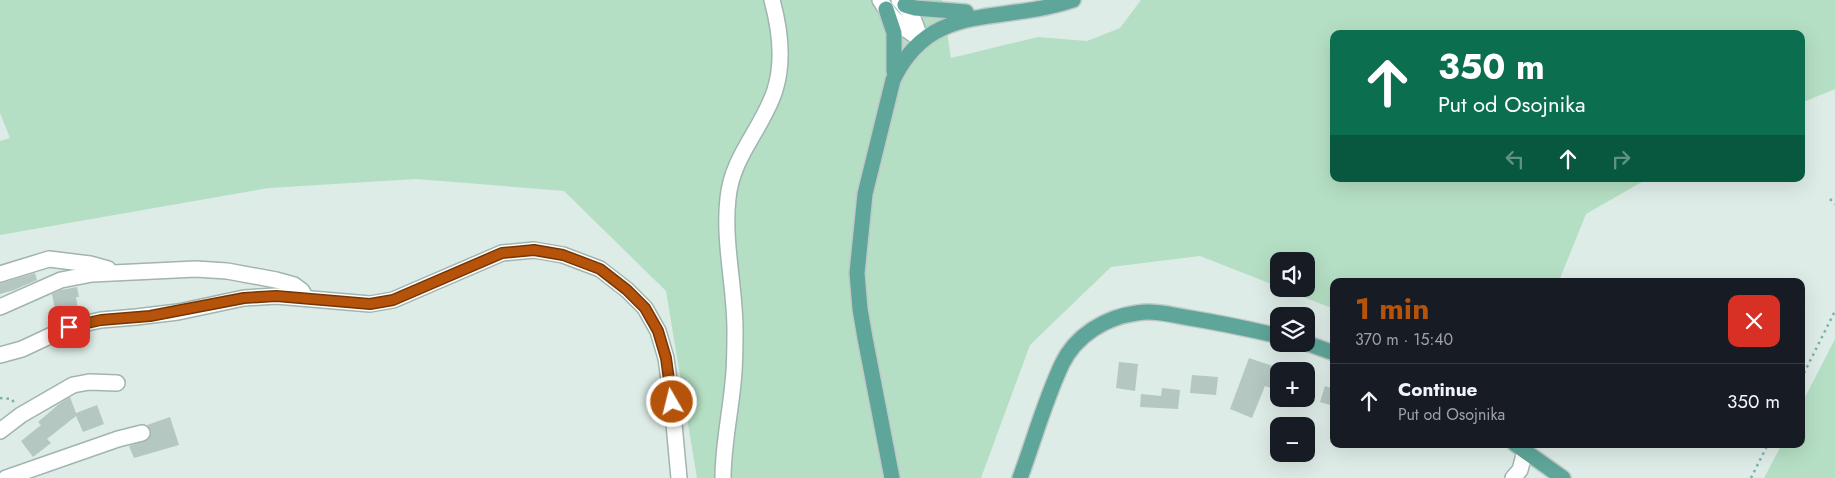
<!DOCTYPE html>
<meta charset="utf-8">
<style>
body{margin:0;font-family:Jost,sans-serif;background:#20242c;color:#f1f3f6;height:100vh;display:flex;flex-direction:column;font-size:19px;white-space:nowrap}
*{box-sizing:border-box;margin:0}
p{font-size:16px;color:#9ea1a6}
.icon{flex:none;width:28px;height:28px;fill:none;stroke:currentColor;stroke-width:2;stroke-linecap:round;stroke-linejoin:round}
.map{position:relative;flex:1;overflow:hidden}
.details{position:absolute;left:1330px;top:278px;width:475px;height:170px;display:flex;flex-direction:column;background:#171b24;border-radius:10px;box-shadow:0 5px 20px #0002}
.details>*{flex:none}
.guide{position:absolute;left:1330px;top:30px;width:475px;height:152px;border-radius:10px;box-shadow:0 5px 20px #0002;background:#0b6e4f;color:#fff;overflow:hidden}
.fabs{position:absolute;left:1270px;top:252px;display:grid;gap:10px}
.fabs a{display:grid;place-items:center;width:45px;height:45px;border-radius:10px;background:#171b24;box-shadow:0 5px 20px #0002;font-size:25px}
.pin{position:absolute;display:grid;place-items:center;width:42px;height:42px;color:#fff;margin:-21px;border-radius:10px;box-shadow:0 2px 8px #0006}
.me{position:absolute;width:55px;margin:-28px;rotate:352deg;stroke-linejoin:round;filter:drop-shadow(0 0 4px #0008)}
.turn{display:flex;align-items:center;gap:18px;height:105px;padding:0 25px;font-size:22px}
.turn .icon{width:65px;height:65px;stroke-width:2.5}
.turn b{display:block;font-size:35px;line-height:42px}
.lanes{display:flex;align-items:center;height:48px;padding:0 25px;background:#0003;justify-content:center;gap:25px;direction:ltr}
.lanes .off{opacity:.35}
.round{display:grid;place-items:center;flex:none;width:52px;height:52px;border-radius:10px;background:#20242c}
.overview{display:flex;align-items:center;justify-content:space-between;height:85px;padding:0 25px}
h1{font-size:30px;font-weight:700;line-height:38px;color:#b45309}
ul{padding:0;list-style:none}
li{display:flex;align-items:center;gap:15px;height:75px;padding:0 25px;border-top:1px solid #363941}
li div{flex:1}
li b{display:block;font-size:19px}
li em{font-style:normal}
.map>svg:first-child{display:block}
.green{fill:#b5dfc4}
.building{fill:#b4c7c0}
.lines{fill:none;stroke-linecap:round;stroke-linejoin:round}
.minor-casing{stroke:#a1b4af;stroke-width:18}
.major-casing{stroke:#c0c9c7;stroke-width:18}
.path{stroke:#7bb3a6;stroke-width:2.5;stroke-dasharray:2.5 4;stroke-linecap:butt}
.minor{stroke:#fff;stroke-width:15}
.major{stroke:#5ea699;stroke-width:15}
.route-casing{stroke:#753606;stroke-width:12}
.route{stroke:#b45309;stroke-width:9}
</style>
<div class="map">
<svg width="1835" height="478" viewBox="0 0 1835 478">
<rect width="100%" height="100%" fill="#deece7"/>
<g class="green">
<polygon points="0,0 942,0 951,58 1038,37 1087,41 1120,28 1141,0 1835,0 1835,89 1801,103 1801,34 1334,34 1334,179 1647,179 1586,214 1559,281 1334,281 1334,309 1283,289 1306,289 1306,261 1279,261 1279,287 1200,256 1111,267 1030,345 981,478 697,478 666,291 564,191 416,179 269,188 0,235 0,141 10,138 0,113"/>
<polygon points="1835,339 1835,478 1764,478 1782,444 1801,444 1801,405"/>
</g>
<g class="building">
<polygon points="35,273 37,280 14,290 0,294 0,283"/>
<polygon points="77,287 79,297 76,297 78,309 56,314 52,294 61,290"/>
<polygon points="1249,358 1279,368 1279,391 1265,386 1252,418 1230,409"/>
<polygon points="1119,362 1138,364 1135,391 1116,388"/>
<polygon points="1192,375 1218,377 1216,395 1190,393"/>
<polygon points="1325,386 1334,389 1334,406 1320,402"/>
<polygon points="1162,388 1180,390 1178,409 1140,407 1141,394 1161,396"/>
<polygon points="70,397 76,413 97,405 104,424 83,432 76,416 47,439 51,443 33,457 21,441 41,425 38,422 59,404"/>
<polygon points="170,417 179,445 134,458 129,446 149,439 151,431 147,425"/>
</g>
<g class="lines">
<defs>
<g id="minor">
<path d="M880,0C890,17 902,28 919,38"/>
<path d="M899,0C910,11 917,22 919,38"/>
<polyline points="0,274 49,259 90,264 108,269"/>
<polyline points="0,307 61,280 92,274 196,269 227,271 276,280 294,285 302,291 305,297"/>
<polyline points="0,355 22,349 69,327 101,320 136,317 178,312 244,298 276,296 370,304 393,300 502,253 534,250 563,255 600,269 627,290 645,308 658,331 666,358 672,402 679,478"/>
<polyline points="0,431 21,415 73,385 89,382 117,383"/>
<polyline points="6,478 118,439 142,433"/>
<path d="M723,478C723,446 730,415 733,383C735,366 735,348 735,330C735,286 723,242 728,198C732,156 763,128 775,90C784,61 780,29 772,0"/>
<polyline points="1513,478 1520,470 1525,451"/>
</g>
<g id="major">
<polyline points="905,5 915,8 966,12"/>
<polyline points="886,9 894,33 894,71"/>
<polyline points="1306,343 1334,353"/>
<polyline points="1515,444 1563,478"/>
<path d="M892,478L865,338L860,309L857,273L865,194L893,80C931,0 999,25 1073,0"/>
<path d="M1020,478C1034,440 1045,400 1062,364C1076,335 1106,317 1137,313C1154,310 1173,315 1190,318C1220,323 1249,329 1279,336"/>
</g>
</defs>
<use href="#minor" class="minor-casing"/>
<use href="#major" class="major-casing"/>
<g class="path">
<polyline points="1830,199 1835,204"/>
<polyline points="1801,379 1835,311"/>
<polyline points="0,398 12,399 14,403"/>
<polyline points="1751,478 1768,444"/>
</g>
<use href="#minor" class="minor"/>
<use href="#major" class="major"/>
</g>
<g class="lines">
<defs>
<polyline id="route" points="69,327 101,320 150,316 244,298 276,296 370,304 393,300 502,253 534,250 563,255 600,269 627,290 645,308 658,331 666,358 672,402"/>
</defs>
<use href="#route" class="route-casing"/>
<use href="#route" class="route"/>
</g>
</svg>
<div class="fabs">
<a><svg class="icon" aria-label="sound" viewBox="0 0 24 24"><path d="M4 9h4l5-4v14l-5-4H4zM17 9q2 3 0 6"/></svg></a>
<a><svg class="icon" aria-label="layers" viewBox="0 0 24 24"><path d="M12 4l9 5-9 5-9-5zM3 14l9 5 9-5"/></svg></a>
<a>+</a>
<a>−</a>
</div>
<div class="pin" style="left:69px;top:327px;background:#d93025"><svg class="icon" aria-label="arrive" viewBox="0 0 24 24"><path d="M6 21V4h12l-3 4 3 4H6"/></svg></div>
<svg class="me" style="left:672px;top:402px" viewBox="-20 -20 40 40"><circle r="17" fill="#b45309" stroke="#fff" stroke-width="3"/><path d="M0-11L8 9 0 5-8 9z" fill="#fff"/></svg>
<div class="guide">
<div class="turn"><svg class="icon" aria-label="ahead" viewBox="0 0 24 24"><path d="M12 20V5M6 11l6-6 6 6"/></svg><div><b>350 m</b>Put od Osojnika</div></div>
<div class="lanes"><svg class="icon off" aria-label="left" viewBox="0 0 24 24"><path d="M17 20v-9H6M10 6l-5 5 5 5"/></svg><svg class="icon" aria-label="ahead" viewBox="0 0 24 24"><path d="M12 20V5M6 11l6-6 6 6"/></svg><svg class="icon off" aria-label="right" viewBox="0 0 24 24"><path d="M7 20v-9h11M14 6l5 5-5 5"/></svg></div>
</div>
<section class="details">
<div class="overview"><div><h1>1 min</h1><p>370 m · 15:40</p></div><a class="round" style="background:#d93025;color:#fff"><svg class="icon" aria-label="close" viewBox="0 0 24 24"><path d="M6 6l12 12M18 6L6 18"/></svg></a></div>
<ul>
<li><svg class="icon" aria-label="ahead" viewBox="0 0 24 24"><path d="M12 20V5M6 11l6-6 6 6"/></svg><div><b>Continue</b><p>Put od Osojnika</p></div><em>350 m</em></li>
</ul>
</section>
</div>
